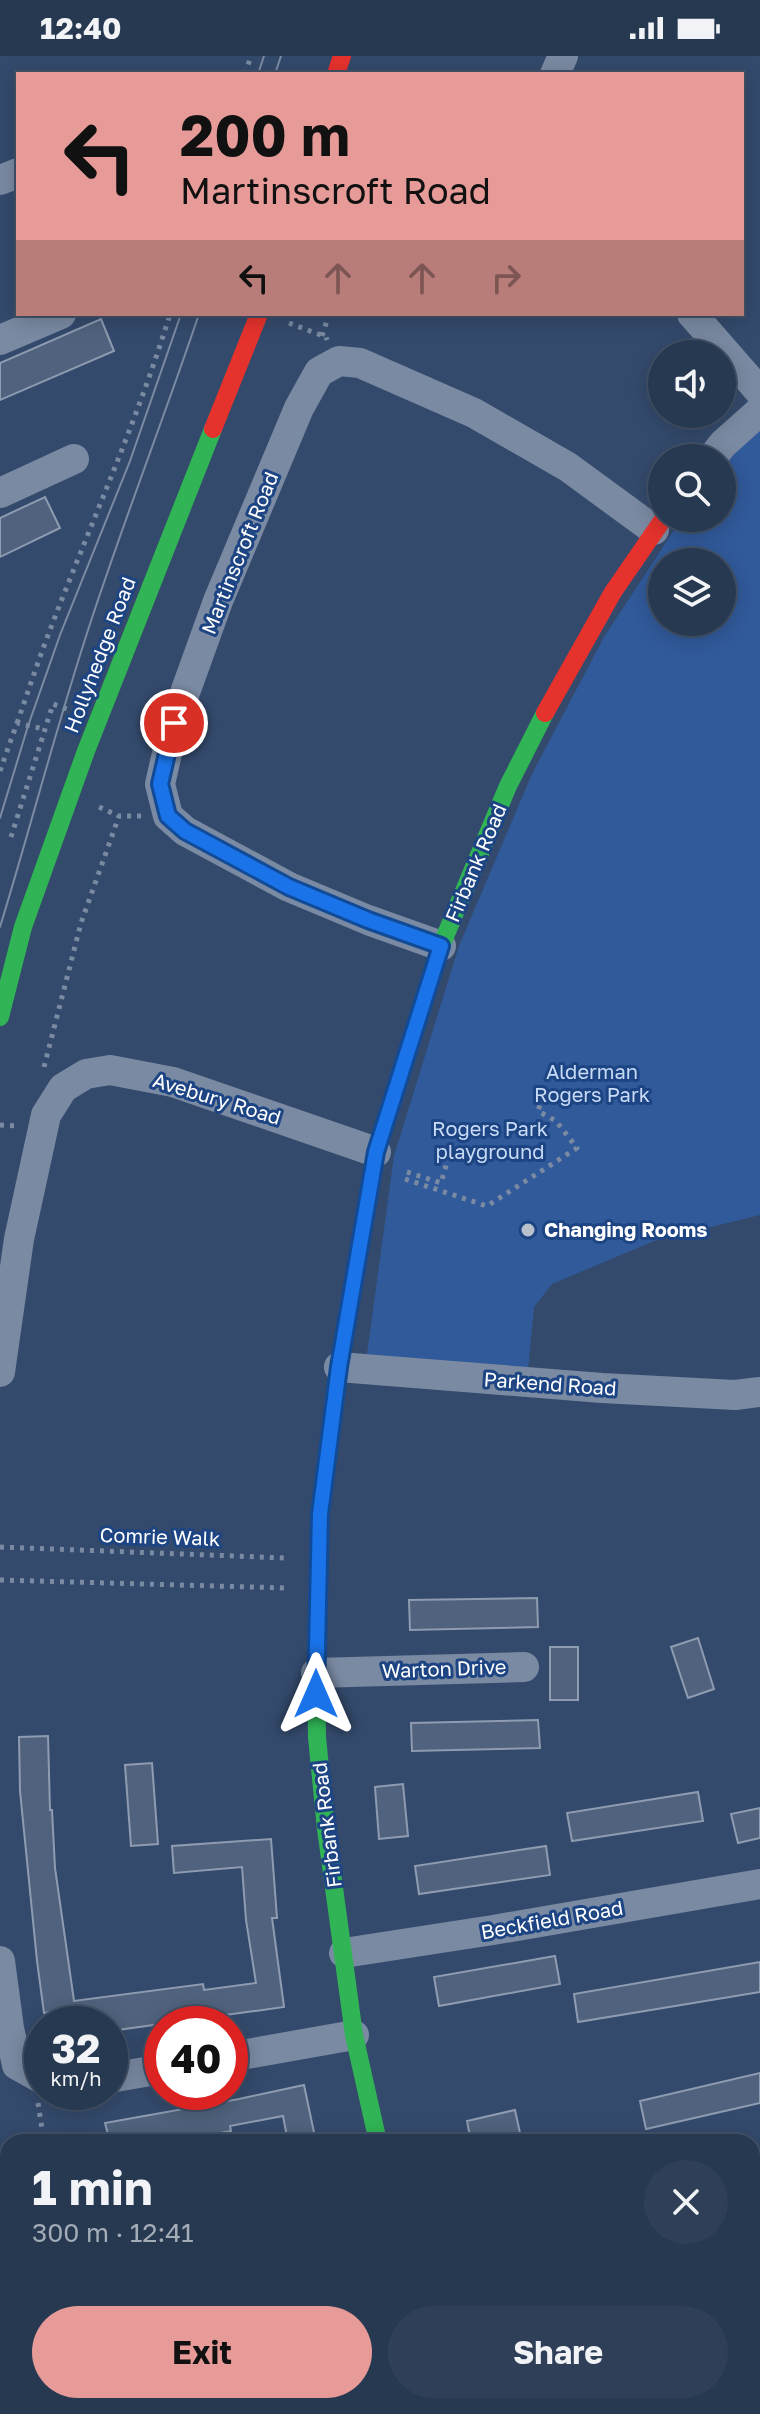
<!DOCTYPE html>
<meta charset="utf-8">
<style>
body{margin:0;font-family:"Golos Text",sans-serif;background:#2f3f58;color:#f1f3f6;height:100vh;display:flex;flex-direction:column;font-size:30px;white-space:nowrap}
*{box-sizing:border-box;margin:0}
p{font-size:26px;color:#a4acb7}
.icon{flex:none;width:44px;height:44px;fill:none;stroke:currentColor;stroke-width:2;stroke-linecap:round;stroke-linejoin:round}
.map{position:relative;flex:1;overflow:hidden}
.sheet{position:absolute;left:0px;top:2078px;width:760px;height:280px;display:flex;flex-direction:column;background:#273851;border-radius:24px 24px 0 0;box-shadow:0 4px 20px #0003,0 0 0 2px #435268}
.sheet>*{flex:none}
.top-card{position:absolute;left:16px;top:16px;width:728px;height:244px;border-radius:0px;box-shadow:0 4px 20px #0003,0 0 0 2px #435268;background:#e69b98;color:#111;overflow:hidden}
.controls{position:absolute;left:648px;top:284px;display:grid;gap:16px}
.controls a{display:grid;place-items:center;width:88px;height:88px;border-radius:50%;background:#273851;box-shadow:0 4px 20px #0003,0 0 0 2px #435268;font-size:40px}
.speed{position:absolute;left:24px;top:1950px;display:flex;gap:16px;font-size:40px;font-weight:700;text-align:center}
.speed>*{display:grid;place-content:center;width:104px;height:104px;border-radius:50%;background:#273851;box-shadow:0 4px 20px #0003,0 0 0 2px #435268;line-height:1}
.speed small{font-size:20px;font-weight:400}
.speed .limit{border:12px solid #d22;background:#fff;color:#111}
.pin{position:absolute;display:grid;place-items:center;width:68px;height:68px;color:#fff;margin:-34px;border:4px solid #fff;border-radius:50%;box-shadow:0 2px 8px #0007}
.me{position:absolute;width:88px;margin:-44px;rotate:0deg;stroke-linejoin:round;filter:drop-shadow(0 0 6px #0008)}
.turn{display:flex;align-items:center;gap:28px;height:168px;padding:0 32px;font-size:36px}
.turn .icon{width:104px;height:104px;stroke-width:2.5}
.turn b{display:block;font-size:56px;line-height:68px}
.lanes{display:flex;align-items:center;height:76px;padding:0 32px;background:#0003;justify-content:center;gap:40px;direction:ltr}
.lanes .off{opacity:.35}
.round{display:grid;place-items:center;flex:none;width:84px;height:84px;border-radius:42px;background:#2f3f58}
.head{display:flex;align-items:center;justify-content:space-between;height:136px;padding:0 32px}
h1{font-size:48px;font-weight:700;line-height:60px}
.cta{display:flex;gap:16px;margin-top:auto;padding:16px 32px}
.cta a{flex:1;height:92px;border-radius:48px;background:#e69b98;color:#111;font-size:32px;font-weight:700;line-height:92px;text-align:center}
.cta a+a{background:#2f3f58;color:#f1f3f6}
.status{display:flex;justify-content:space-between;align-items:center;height:56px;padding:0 40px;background:#273851;direction:ltr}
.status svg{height:22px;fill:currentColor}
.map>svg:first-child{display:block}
.green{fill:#315a9a;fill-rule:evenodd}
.building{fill:#50627d;stroke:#8e9bb0;stroke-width:2}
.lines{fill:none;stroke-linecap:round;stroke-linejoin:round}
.path{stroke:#7a8aa2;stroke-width:5;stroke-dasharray:4 6;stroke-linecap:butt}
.lane{stroke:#7a8aa2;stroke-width:16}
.street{stroke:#7a8aa2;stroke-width:30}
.fast{stroke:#30b455;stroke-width:18}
.slow{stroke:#ff9f0a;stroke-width:18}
.jam{stroke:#e5322d;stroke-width:18}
.tram{stroke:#7b8ba2;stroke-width:2}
.route-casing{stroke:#114b97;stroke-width:20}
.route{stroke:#1a73e8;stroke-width:14}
.poi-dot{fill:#b8c0cc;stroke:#1d4483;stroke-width:3}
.labels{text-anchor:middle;stroke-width:6;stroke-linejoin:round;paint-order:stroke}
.street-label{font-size:20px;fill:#fff;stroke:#1d4483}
.park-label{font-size:20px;fill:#c8dbf7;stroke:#1d4483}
.poi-label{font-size:20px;font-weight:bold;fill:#fff;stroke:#1d4483;text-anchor:start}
</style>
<div class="status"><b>12:40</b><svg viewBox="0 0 49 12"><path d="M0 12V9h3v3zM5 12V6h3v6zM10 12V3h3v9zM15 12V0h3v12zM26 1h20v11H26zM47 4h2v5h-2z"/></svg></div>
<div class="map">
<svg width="760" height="2358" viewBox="0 0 760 2358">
<rect width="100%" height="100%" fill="#344a6c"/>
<path class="green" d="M760,367V1159L654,1185L552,1228L534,1251L528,1314L367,1298L394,1100L459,890L532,718L604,581L682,462H722V413ZM662,506H722V566H662Z"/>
<g class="building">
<polygon points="101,263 114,295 0,344 0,307"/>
<polygon points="45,441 60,472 0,501 0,462"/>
<polygon points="537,1542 538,1571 410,1574 409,1544"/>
<polygon points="698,1582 714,1633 688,1642 671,1591"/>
<rect x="550" y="1591" width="28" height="53"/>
<polygon points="538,1664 540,1692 412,1695 411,1667"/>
<polygon points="48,1680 50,1754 52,1754 55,1812 74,1945 203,1928 204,1934 256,1927 246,1864 242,1811 174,1817 172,1790 271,1783 277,1862 272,1862 284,1951 110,1975 110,1968 52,1968 51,1956 44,1957 37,1905 20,1735 19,1681"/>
<polygon points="152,1707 158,1788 131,1790 125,1709"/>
<polygon points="403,1728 408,1780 379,1783 375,1731"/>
<polygon points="698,1736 703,1765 572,1785 567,1757"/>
<polygon points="760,1752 760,1782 738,1787 731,1758"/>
<polygon points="546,1790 550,1819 419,1838 415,1810"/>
<polygon points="555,1900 560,1928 439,1950 434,1921"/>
<polygon points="760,1906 760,1936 578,1966 574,1938"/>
<polygon points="760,2017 760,2047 646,2073 640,2045"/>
<polygon points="304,2029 316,2086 288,2086 283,2060 230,2070 231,2075 173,2086 110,2086 105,2067 239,2043"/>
<polygon points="515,2054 522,2086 471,2086 467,2065"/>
</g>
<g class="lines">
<g class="path">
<polyline points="245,18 251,0"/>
<polyline points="289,267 326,281 327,284"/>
<polyline points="322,280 329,258"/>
<polyline points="722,435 731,423"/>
<path d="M17,667C28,636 38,605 50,574C90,469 137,366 170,258"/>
<polyline points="0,715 17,667 44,673"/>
<polyline points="99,751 119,760 143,760"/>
<polyline points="11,781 53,648 67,653"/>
<polyline points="44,1011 81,867 119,760"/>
<polyline points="0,1069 19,1070"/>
<polyline points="407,1116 441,1127 448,1103"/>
<polyline points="405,1123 487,1150 577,1092 556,1065 538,1055 541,1046 530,1042"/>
<polyline points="0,1491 286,1502"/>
<polyline points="0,1524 287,1532"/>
<polyline points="38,2047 44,2086"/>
<polyline points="120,2350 122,2358"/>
</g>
<g class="lane">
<polyline points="337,2350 339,2358"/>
<polyline points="399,2358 435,2350"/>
</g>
<g class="street">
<polyline points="555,18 563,0"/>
<polyline points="0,124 18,117"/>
<polyline points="692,258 760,336"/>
<polyline points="0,284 61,258"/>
<polyline points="712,402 723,388 760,355"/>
<polyline points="0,437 74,403"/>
<polyline points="441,890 368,864 289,831 185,775 168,760 160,728 174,667 218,545 299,352 319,316 339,305 360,307 474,357 568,411 654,474"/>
<polyline points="339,1311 602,1332 735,1339 760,1336"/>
<polyline points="0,1316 19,1183 46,1059 63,1032 86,1018 110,1014 173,1026 376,1096"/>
<polyline points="316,1617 524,1611"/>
<polyline points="344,1897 493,1874 760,1828"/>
<polyline points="0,1905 9,1972 17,2009 42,2023"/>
<polyline points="230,2001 354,1979"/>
<polyline points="110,2022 162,2013"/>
<polyline points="752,2136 760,2134"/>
<polyline points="678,2350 679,2358"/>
</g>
<g class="fast">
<polyline points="0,961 23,871 86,695 213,373"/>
<polyline points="402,1015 441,890 508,730 545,657"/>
<polyline points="326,1414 320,1458 316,1617 317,1681 326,1773 354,1979 378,2086"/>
</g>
<polyline class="slow" points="326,1414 339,1311 376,1096 402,1015"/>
<g class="jam">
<polyline points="336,18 342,0"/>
<polyline points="213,373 259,258"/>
<polyline points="545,657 613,536 664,462"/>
<polyline points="0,2250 8,2277"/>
<polyline points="30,2350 33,2358"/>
</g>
<g class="tram">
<polyline points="258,18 264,0"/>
<polyline points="275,18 281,0"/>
<polyline points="0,762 28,670 60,579 130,405 181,258"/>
<path d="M0,871C31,770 57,668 90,568C124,464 164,362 199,258"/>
</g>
</g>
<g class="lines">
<defs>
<polyline id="route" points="174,667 160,728 168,760 185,775 289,831 368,864 441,890 376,1096 339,1311 320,1458 316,1638"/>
</defs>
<use href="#route" class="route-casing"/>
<use href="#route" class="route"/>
</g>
<circle class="poi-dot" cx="528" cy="1174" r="8"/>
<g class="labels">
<g class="street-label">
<text transform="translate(240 497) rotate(-68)" y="7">Martinscroft Road</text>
<text transform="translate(100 599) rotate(-69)" y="7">Hollyhedge Road</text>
<text transform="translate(476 807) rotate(-67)" y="7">Firbank Road</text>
<text transform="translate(217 1043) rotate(17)" y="7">Avebury Road</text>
<text transform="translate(550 1328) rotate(4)" y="7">Parkend Road</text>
<text transform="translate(160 1481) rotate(2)" y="7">Comrie Walk</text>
<text transform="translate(444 1613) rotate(-2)" y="7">Warton Drive</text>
<text transform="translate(327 1769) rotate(-97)" y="7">Firbank Road</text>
<text transform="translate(552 1864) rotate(-10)" y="7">Beckfield Road</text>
</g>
<g class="park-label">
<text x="592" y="1023">Alderman<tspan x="592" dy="23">Rogers Park</tspan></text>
<text x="490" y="1080">Rogers Park<tspan x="490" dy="23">playground</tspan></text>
</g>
<g class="poi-label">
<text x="544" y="1181">Changing Rooms</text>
</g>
</g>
</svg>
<div class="controls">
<a><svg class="icon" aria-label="sound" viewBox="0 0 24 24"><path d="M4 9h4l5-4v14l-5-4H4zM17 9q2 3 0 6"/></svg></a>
<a><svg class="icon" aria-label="search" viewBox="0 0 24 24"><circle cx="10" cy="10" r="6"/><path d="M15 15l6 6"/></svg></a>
<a><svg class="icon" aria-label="layers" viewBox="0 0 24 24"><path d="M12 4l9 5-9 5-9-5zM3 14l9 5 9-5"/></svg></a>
</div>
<div class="speed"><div>32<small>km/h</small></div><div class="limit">40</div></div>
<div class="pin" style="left:174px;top:667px;background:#d93025"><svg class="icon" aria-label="arrive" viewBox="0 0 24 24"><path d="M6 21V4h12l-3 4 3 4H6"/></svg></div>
<svg class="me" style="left:316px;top:1638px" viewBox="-20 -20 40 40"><path d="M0-17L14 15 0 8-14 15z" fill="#1a73e8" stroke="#fff" stroke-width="4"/></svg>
<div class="top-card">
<div class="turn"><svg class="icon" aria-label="left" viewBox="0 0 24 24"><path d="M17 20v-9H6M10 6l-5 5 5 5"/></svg><div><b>200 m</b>Martinscroft Road</div></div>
<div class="lanes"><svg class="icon" aria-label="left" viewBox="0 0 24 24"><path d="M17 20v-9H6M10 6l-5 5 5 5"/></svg><svg class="icon off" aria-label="ahead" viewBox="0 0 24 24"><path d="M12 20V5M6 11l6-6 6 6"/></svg><svg class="icon off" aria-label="ahead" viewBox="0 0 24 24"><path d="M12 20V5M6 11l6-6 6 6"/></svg><svg class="icon off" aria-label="right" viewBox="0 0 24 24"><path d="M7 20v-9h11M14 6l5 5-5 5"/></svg></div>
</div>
<section class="sheet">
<div class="head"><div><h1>1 min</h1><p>300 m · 12:41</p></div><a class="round"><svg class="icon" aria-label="close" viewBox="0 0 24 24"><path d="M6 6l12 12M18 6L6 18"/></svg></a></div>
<div class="cta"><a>Exit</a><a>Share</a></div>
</section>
</div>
